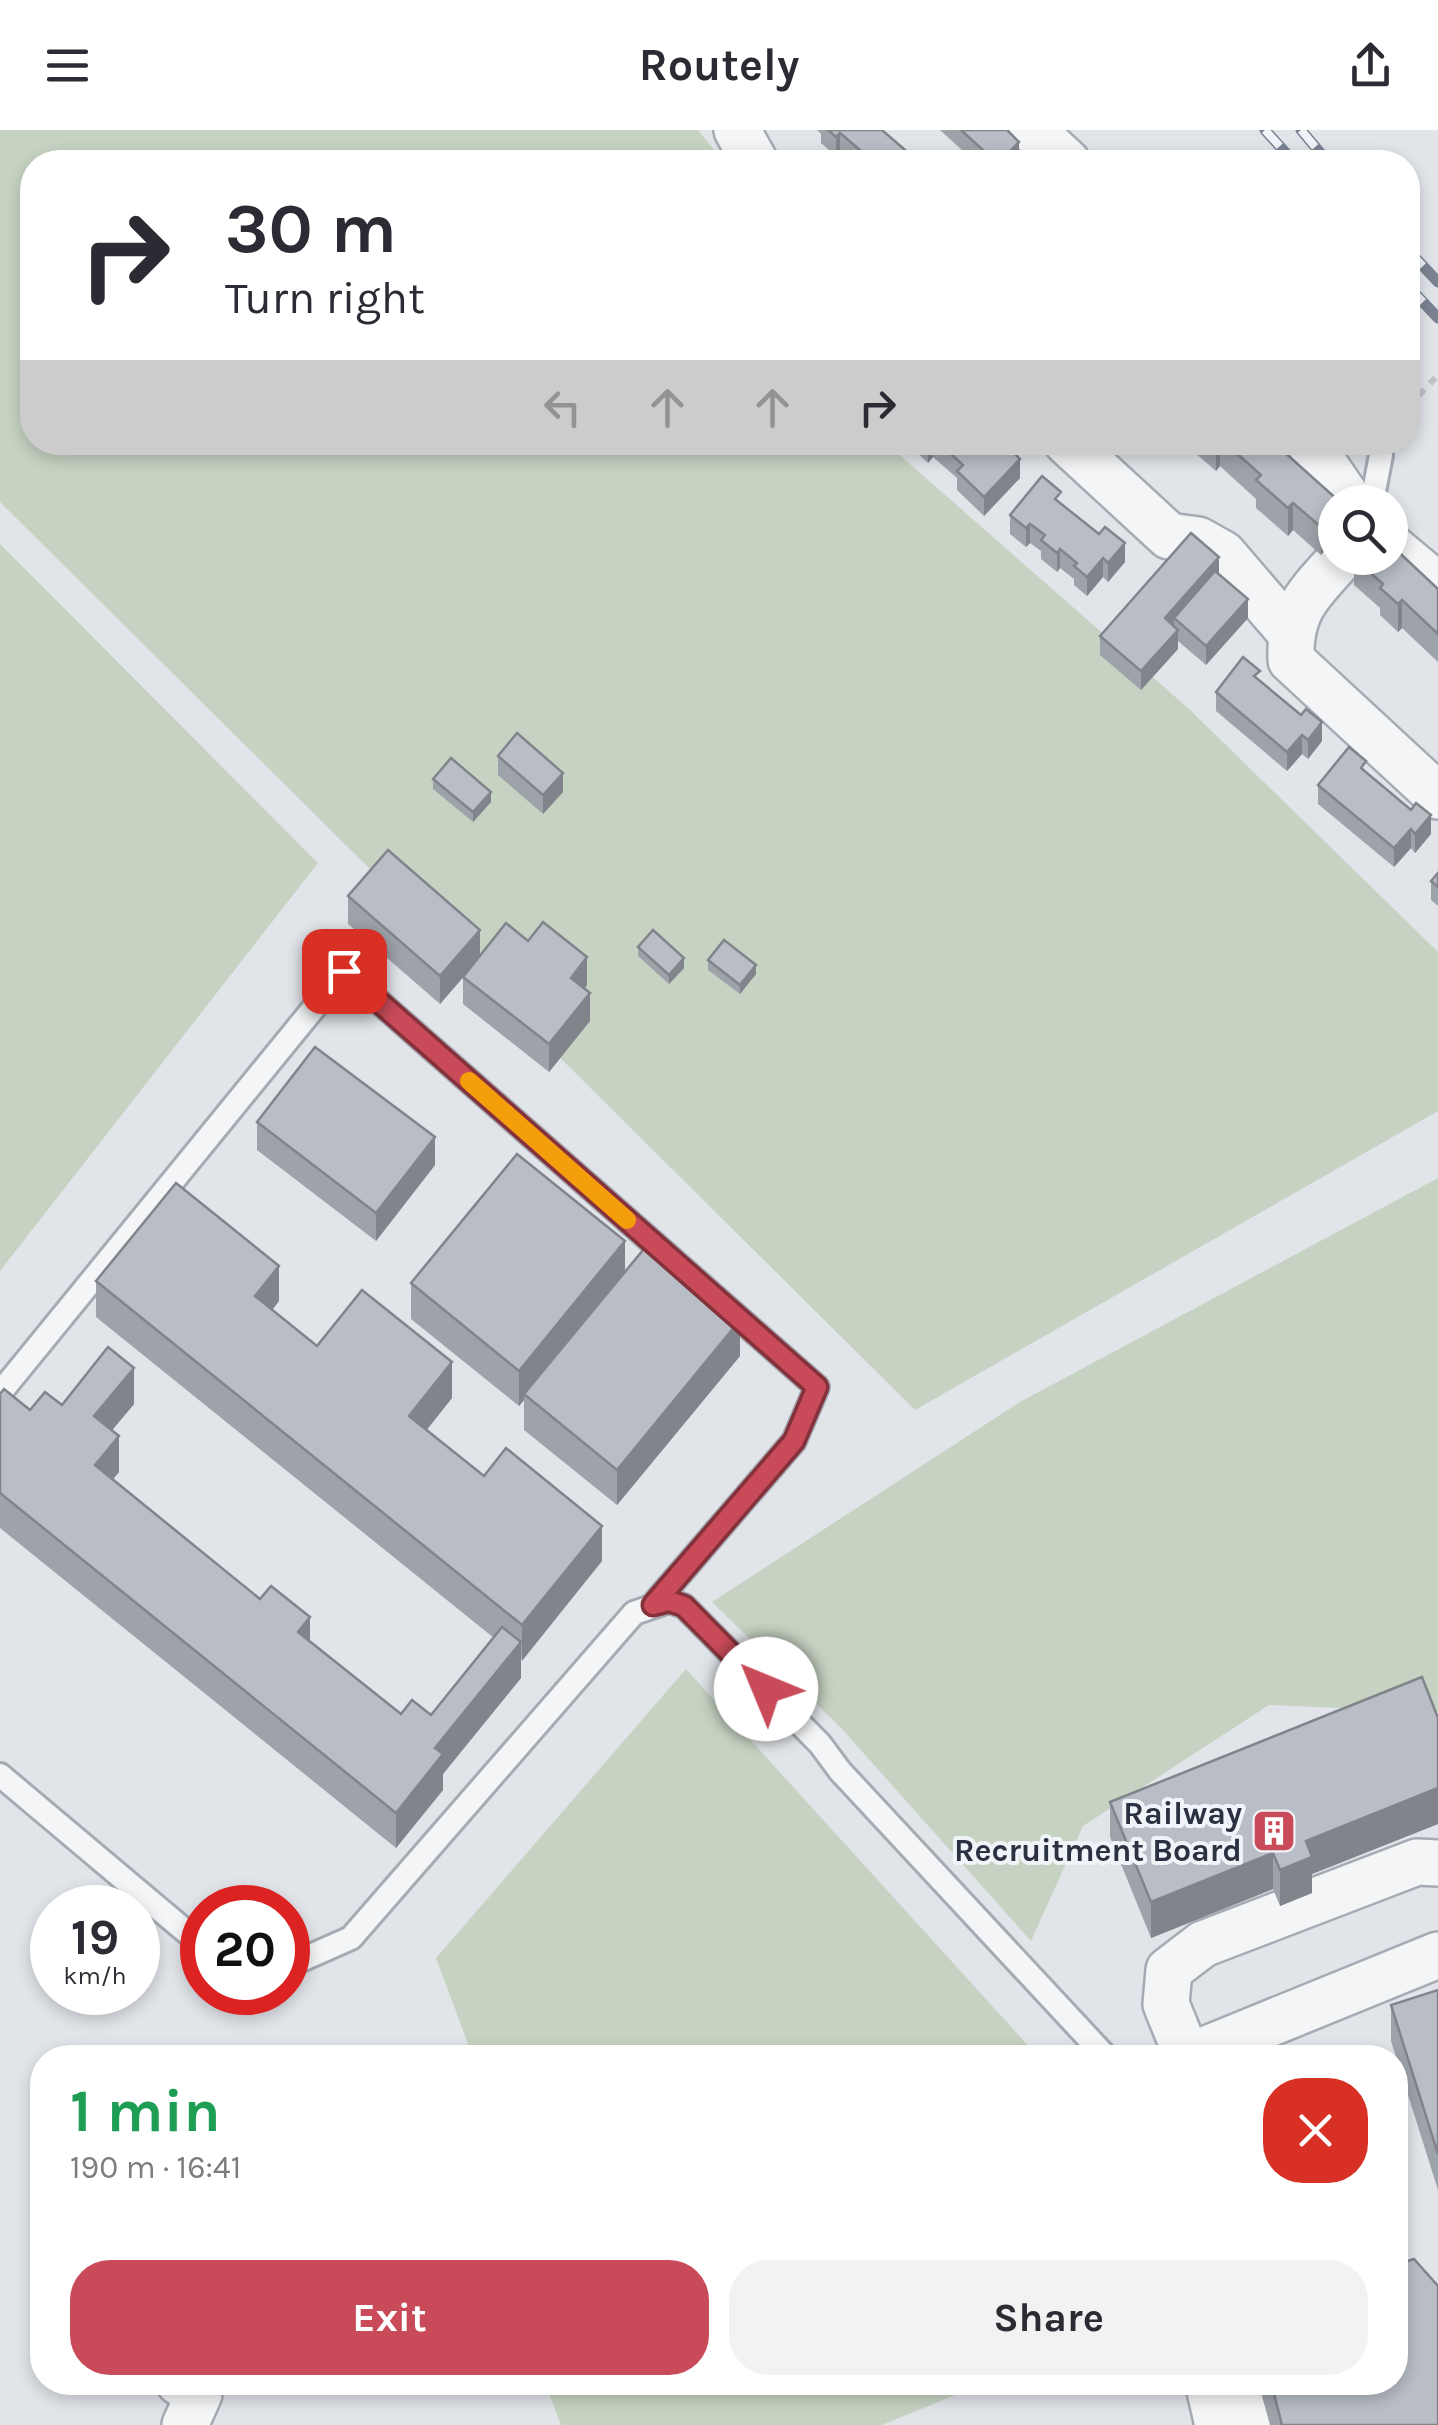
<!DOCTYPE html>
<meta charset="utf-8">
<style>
body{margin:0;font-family:Karla,sans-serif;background:#f2f2f3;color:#2b2b33;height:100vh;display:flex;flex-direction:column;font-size:38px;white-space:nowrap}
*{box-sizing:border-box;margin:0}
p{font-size:32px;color:#7c7c81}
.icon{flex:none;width:55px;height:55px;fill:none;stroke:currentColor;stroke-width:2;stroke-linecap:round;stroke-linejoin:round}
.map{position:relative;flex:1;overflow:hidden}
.panel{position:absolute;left:30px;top:1915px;width:1378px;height:350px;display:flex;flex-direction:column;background:#fff;border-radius:40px;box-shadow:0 5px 15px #0003}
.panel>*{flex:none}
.hud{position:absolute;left:20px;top:20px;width:1400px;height:305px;border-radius:40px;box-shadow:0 5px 15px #0003;background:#fff;color:#2b2b33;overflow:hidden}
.controls{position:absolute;left:1318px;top:355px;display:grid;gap:20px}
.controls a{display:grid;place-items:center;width:90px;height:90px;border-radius:50%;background:#fff;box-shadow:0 5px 15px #0003;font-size:50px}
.speed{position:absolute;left:30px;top:1755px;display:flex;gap:20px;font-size:50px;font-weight:700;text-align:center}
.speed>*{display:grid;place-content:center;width:130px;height:130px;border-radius:50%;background:#fff;box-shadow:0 5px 15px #0003;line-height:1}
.speed small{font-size:25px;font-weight:400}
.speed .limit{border:15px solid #d22;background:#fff;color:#111}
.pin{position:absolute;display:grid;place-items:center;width:85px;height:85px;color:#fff;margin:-42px;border-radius:20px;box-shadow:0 5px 15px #0006}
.me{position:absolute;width:110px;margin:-55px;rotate:315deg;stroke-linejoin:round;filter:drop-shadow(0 0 8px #0008)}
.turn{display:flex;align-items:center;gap:35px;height:210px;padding:0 40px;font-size:45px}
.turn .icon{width:130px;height:130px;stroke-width:2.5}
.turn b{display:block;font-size:70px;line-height:85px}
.lanes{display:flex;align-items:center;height:95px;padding:0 40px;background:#0003;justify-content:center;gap:50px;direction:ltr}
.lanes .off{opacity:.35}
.round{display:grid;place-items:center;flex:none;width:105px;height:105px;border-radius:40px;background:#f2f2f3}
.headline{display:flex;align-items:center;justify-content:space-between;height:170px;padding:0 40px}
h1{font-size:60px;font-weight:700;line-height:75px;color:#1e9e55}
.primary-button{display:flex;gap:20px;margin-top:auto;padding:20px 40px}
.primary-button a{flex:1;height:115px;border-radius:40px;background:#c94b5a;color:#fff;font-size:40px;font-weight:700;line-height:115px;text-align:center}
.primary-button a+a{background:#f2f2f3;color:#2b2b33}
header{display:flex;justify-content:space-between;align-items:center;height:130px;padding:0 40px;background:#fff;font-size:45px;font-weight:700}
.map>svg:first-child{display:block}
.green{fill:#c6d3c2}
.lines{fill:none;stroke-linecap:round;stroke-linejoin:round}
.lane-casing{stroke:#a6abb3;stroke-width:28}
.street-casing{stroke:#a6abb3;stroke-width:50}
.path{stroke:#bfc2c7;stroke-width:6;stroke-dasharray:8 8;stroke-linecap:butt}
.lane{stroke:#f4f5f7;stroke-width:22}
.street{stroke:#f4f5f7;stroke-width:45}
.rail-casing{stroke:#7b8392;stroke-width:11}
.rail{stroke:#f0f3f7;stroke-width:8;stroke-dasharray:22;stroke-linecap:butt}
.wall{fill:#9ea3aa}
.shaded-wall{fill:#81848b}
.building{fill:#b8bdc6;stroke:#81848b;stroke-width:2.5}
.route-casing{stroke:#83313a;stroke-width:25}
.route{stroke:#c94b5a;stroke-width:18}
.slow{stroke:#f59e0b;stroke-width:18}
.labels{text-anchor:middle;stroke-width:8;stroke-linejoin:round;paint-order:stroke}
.poi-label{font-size:32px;font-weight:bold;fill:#2a3140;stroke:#f0f3f7;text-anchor:end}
</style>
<header><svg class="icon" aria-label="menu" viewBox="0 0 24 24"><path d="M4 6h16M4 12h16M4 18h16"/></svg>Routely<svg class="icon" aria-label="share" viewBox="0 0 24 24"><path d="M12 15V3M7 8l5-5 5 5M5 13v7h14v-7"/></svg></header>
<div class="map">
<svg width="1438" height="2295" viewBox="0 0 1438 2295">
<rect width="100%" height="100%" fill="#e1e4e9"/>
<g class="green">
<polygon points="0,0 698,0 724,32 32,32 32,312 886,313 1189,579 1438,822 1438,981 915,1280 0,372"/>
<polygon points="0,414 318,733 0,1141"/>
<polygon points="1438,1048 1438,1582 1269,1575 1083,1696 1031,1811 842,1599 712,1472 1020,1272"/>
<polygon points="686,1539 1034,1922 1024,1928 473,1927 436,1828"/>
<polygon points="976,2253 977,2256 882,2295 561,2295 545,2253"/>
</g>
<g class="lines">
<defs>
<g id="lane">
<polyline points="1372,372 1381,325"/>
<polyline points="0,1263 344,841 817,1257 794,1311 653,1475"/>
<polyline points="0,1645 202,1815"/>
<polyline points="288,1831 299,1831 351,1808 634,1483 669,1471 684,1476 820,1614 840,1641 1107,1928"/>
</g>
<g id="street">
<polyline points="737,0 755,32"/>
<polyline points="1032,0 1067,32"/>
<polyline points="1067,312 1169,406 1198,410 1223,424 1290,502"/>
<polyline points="1309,312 1350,372"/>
<polyline points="1390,416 1438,456"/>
<path d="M1341,428C1310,463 1289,479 1291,530L1438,666"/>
<polyline points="1187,1926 1166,1874 1169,1840 1203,1814 1417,1732 1438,1733"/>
<polyline points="1185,1928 1438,1825"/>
<polyline points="179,2252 199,2264 185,2295"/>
<polyline points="1208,2252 1218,2295"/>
<polyline points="1250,2252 1261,2295"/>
</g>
</defs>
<use href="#lane" class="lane-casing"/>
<use href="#street" class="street-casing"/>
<polyline class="path" points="1408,277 1438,245"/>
<use href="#lane" class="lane"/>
<use href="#street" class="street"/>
<defs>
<g id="rail">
<polyline points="1265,0 1294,32"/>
<polyline points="1301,0 1328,32"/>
<polyline points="1408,120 1438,152"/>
<polyline points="1408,156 1438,188"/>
</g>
</defs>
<use href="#rail" class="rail-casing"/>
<use href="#rail" class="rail"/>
</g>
<g class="wall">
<polygon points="817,0 882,0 919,32 852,32 840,22 836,26 821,13 821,4"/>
<polygon points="940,0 1007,0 1019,31 1018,32 975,32"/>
<polygon points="905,312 994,312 1020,348 984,386 957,360 957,348 933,327 928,333"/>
<polygon points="1194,312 1273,312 1340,372 1321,425 1293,400 1288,406 1256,378 1256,369 1220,336 1216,341 1194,322"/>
<polygon points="1061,374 1125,432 1108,452 1103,447 1087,466 1074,455 1074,449 1060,438 1057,442 1041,429 1041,421 1030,413 1026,417 1010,404 1010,385"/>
<polygon points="1354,428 1438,459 1438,532 1402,498 1398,502 1380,485 1380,478 1354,455"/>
<polygon points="1219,444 1248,488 1206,535 1178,511 1178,519 1141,560 1100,525 1100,506"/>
<polygon points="1260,551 1322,611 1308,629 1302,624 1287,641 1216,581 1216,562"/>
<polygon points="498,626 563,662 543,684 498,645"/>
<polygon points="1366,642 1411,680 1431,704 1415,723 1411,718 1394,737 1318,674 1318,655"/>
<polygon points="433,649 491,672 473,692 433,659"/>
<polygon points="1438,743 1438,776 1431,770 1431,751"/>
<polygon points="348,766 480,825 528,811 587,855 585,859 590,891 549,942 463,874 463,847 440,874 348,794"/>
<polygon points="638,817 684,838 669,854 638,826"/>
<polygon points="708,830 756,844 740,864 708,840"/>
<polygon points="257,992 435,1035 376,1111 257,1020"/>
<polygon points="625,1142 740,1226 617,1375 524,1300 524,1270 519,1276 411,1189 411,1153"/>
<polygon points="96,1151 279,1171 272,1180 317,1216 452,1268 427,1300 484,1346 602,1431 521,1530 521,1548 443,1644 443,1660 396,1718 0,1398 0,1264 30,1280 62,1275 134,1274 112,1300 119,1342 112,1350 401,1584 431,1585 494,1508 96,1187"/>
<polygon points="1438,1588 1438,1694 1312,1744 1312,1763 1280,1776 1273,1759 1151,1808 1110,1707 1110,1672"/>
<polygon points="1438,1860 1438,2060 1391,1911 1391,1875"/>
<polygon points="1258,2252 1395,2252 1438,2295 1270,2295"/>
</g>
<g class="shaded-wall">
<polygon points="840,3 840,22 836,26 836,7"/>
<polygon points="1019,12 1019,31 1018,32 1000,32"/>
<polygon points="929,312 933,312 933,327 928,333 928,314"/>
<polygon points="1216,312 1220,312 1220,336 1216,341"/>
<polygon points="1020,329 1020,348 984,386 984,367"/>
<polygon points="1293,373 1293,400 1288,406 1288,378"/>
<polygon points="1335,381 1335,409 1321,425 1321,397"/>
<polygon points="1030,394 1030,413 1026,417 1026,398"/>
<polygon points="1125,413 1125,432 1108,452 1108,433"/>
<polygon points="1060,419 1060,438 1057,442 1057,423"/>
<polygon points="1219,427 1219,446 1174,488 1174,497 1165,488"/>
<polygon points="1103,428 1103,447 1087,466 1087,447"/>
<polygon points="1248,469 1248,488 1206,535 1206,516"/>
<polygon points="1402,470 1402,498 1398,502 1398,474"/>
<polygon points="1178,500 1178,519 1141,560 1141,541"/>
<polygon points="1322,592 1322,611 1308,629 1308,610"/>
<polygon points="1302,605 1302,624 1287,641 1287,622"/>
<polygon points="563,643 563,662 543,684 543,665"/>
<polygon points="491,662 491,672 473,692 473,682"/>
<polygon points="1431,685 1431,704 1415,723 1415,704"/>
<polygon points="1411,699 1411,718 1394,737 1394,718"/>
<polygon points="480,800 480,828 440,874 440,846"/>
<polygon points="587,827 587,855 571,876 571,848"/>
<polygon points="684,828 684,838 669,854 669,845"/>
<polygon points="756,835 756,844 740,864 740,855"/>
<polygon points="590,863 590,891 549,942 549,914"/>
<polygon points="435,1007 435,1035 376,1111 376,1083"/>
<polygon points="625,1111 625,1147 524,1264 524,1270 519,1276 519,1241"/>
<polygon points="279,1136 279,1171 255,1202 255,1166"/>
<polygon points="740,1190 740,1226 617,1375 617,1340"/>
<polygon points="452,1232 452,1268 409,1321 409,1286"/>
<polygon points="134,1238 134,1274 94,1322 94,1286"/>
<polygon points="119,1306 119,1342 95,1371 95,1335"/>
<polygon points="602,1396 602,1431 522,1531 522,1495"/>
<polygon points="310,1487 310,1523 298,1502"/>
<polygon points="521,1512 521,1548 443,1644 443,1660 396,1718 396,1683 435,1618"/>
<polygon points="1438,1658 1438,1694 1312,1744 1312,1763 1280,1776 1280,1740 1306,1711"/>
<polygon points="1273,1723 1273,1759 1151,1808 1151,1772"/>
</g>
<g class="building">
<polygon points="828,0 882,0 919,32 874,32 840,3 836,7"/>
<polygon points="961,0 1007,0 1019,12 1000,32 996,32"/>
<polygon points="938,312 994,312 996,314 1003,312 1020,329 984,367 957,341 963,335"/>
<polygon points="1224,312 1273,312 1340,372 1335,372 1335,381 1321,397 1293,373 1288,378 1256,350 1261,345"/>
<polygon points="1042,346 1061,362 1055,369 1099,404 1105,397 1125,413 1108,433 1103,428 1087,447 1074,436 1077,433 1060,419 1057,423 1041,410 1045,405 1030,394 1026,398 1010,385"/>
<polygon points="1191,403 1219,427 1165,488 1178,500 1141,541 1100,506"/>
<polygon points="1390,414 1438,459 1438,504 1402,470 1398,474 1380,458 1383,454 1354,428 1390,428"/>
<polygon points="1215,441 1248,469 1206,516 1174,488"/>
<polygon points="1243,527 1260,541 1254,546 1301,585 1306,579 1322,592 1308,610 1302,605 1287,622 1216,562"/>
<polygon points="517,603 563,643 543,665 498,626"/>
<polygon points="1349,617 1366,631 1361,638 1411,680 1416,673 1431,685 1415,704 1411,699 1394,718 1318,655"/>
<polygon points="451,628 491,662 473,682 433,649"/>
<polygon points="388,720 480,800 440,846 348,766"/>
<polygon points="1438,743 1438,757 1431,751"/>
<polygon points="543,792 587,827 571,848 590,863 549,914 463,847 506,793 528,811"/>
<polygon points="653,800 684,828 669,845 638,817"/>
<polygon points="724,810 756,835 740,855 708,830"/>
<polygon points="315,917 435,1007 376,1083 257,992"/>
<polygon points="517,1024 625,1111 519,1241 411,1153"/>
<polygon points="176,1053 279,1136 255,1166 317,1216 362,1160 452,1232 409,1286 484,1346 506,1318 602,1396 522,1495 96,1151"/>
<polygon points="648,1114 740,1190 617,1340 524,1264"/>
<polygon points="108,1217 134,1238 94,1286 119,1306 95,1335 260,1469 271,1456 310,1487 298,1502 401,1584 412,1570 431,1585 502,1497 521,1512 435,1618 443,1624 396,1683 0,1363 0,1264 4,1259 30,1280 45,1262 62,1275"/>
<polygon points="1422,1547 1438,1588 1438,1658 1306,1711 1312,1727 1280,1740 1273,1723 1151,1772 1110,1672"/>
<polygon points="1438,1860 1438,2024 1391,1875"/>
<polygon points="1308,1920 1311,1928 1291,1928"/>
<polygon points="1414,2129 1438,2156 1438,2295 1282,2295 1271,2252 1395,2252 1395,2135"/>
</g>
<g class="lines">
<defs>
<polyline id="route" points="344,841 817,1257 794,1311 653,1475 669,1471 684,1476 766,1559"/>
</defs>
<use href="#route" class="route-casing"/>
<use href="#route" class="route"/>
<polyline class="slow" points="469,951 627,1090"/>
</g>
<defs>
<symbol id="building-square" viewBox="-11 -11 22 22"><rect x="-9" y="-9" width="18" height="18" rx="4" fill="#c94b5a" stroke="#f0f3f7"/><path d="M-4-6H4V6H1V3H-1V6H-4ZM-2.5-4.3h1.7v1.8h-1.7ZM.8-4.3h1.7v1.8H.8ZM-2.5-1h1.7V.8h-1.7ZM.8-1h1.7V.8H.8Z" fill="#fff"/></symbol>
</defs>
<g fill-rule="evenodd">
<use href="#building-square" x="1249" y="1676" width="50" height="50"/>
</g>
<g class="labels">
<g class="poi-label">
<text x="1242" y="1694">Railway<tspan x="1242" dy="37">Recruitment Board</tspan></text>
</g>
</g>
</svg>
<div class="controls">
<a><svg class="icon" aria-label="search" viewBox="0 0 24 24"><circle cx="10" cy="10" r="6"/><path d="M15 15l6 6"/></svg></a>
</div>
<div class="speed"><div>19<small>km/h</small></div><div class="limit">20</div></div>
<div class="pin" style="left:344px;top:841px;background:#d93025"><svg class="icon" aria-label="arrive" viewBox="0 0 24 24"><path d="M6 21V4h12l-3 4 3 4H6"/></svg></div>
<svg class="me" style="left:766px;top:1559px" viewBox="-20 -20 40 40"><circle r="19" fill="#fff"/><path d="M0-13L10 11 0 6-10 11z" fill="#c94b5a"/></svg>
<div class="hud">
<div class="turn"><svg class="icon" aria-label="right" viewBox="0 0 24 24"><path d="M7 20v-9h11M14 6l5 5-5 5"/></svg><div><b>30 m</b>Turn right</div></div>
<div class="lanes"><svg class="icon off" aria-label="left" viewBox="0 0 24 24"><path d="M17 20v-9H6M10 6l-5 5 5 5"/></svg><svg class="icon off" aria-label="ahead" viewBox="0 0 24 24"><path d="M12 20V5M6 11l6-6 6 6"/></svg><svg class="icon off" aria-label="ahead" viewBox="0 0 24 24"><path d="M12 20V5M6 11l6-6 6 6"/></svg><svg class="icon" aria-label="right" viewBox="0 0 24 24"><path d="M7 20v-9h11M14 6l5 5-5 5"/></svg></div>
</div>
<section class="panel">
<div class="headline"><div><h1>1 min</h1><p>190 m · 16:41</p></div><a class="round" style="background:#d93025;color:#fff"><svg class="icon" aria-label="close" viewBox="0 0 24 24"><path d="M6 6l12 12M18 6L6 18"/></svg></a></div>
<div class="primary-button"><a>Exit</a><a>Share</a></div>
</section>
</div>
